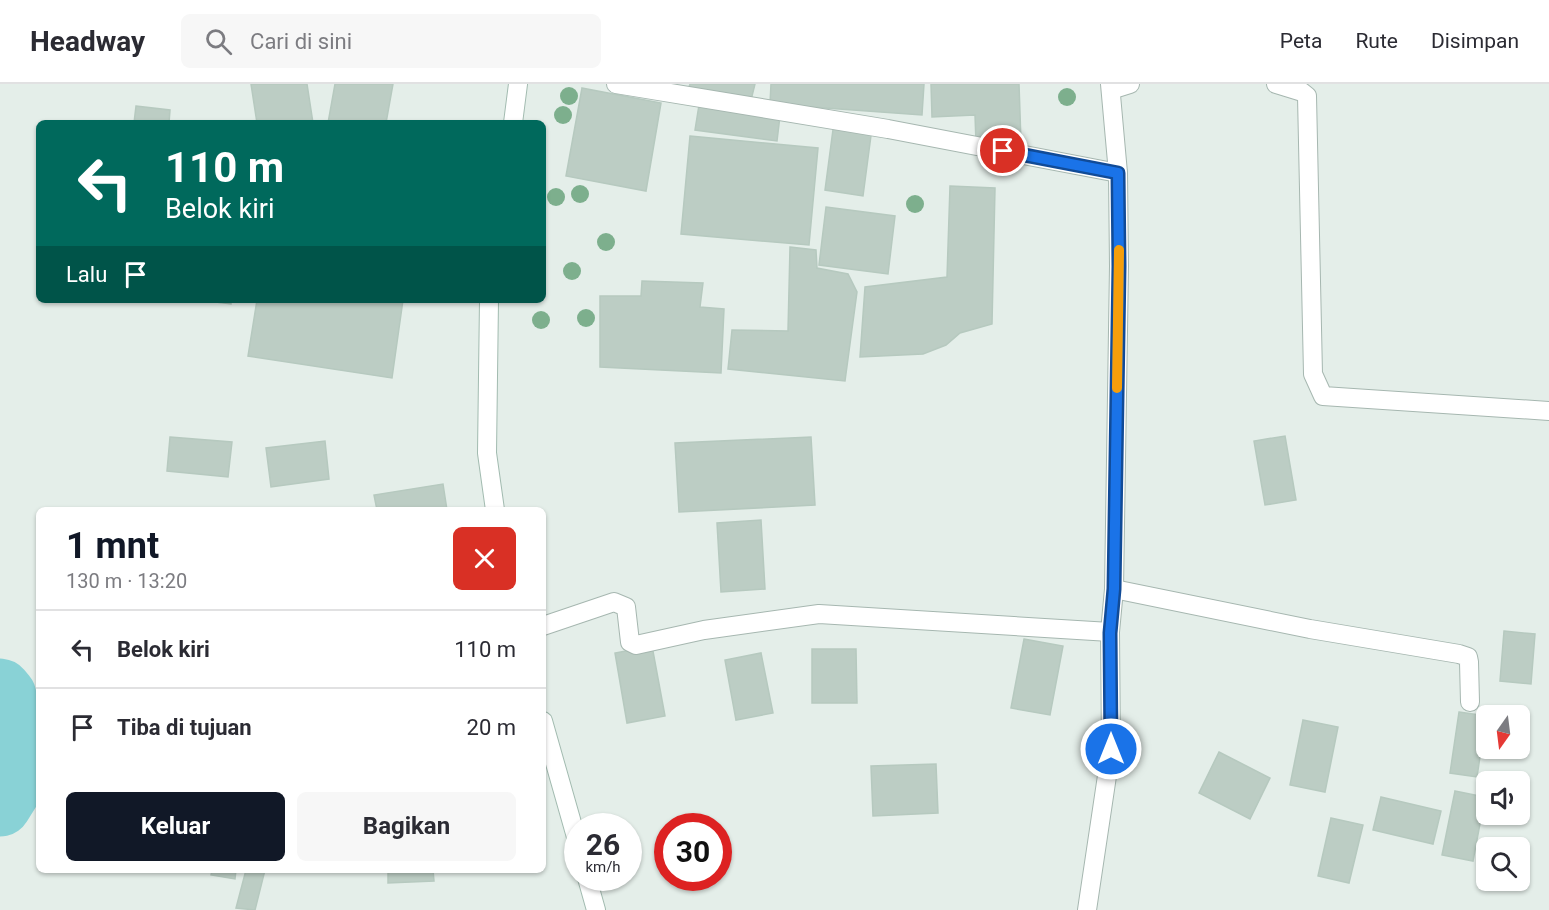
<!DOCTYPE html>
<html lang="id">
<meta charset="utf-8">
<style>
body{margin:0;font-family:Roboto,sans-serif;background:#f7f7f7;color:#2b2b33;height:100vh;display:flex;flex-direction:column;font-size:22px;white-space:nowrap}
*{box-sizing:border-box;margin:0}
p{font-size:20px;color:#7c7c81}
.icon{flex:none;width:33px;height:33px;fill:none;stroke:currentColor;stroke-width:2;stroke-linecap:round;stroke-linejoin:round}
.map{position:relative;flex:1;overflow:hidden}
.details{position:absolute;left:36px;top:423px;width:510px;height:366px;display:flex;flex-direction:column;background:#fff;border-radius:9px;box-shadow:0 2px 4px #0004}
.details>*{flex:none}
.banner{position:absolute;left:36px;top:36px;width:510px;height:183px;border-radius:9px;box-shadow:0 2px 4px #0004;background:#00695c;color:#fff;overflow:hidden}
.needle{width:39px;rotate:194deg}
.controls{position:absolute;left:1476px;top:621px;display:grid;gap:12px}
.controls a{display:grid;place-items:center;width:54px;height:54px;border-radius:9px;background:#fff;box-shadow:0 2px 4px #0004;font-size:30px}
.speed{position:absolute;left:564px;top:729px;display:flex;gap:12px;font-size:30px;font-weight:700;text-align:center}
.speed>*{display:grid;place-content:center;width:78px;height:78px;border-radius:50%;background:#fff;box-shadow:0 2px 4px #0004;line-height:1}
.speed small{font-size:15px;font-weight:400}
.speed .limit{border:9px solid #d22;background:#fff;color:#111}
.pin{position:absolute;display:grid;place-items:center;width:51px;height:51px;color:#fff;margin:-26px;border:3px solid #fff;border-radius:50%;box-shadow:0 2px 6px #0007}
.me{position:absolute;width:66px;margin:-33px;rotate:0deg;stroke-linejoin:round;filter:drop-shadow(0 0 4px #0008)}
.turn{display:flex;align-items:center;gap:21px;height:126px;padding:0 30px;font-size:27px}
.turn .icon{width:78px;height:78px;stroke-width:2.5}
.turn b{display:block;font-size:42px;line-height:51px}
.then{display:flex;align-items:center;height:57px;padding:0 30px;background:#0003;gap:12px;font-size:22px}
.round{display:grid;place-items:center;flex:none;width:63px;height:63px;border-radius:9px;background:#f7f7f7}
.head{display:flex;align-items:center;justify-content:space-between;height:102px;padding:0 30px}
h1{font-size:36px;font-weight:700;line-height:45px;color:#111827}
.button{display:flex;gap:12px;margin-top:auto;padding:12px 30px}
.button a{flex:1;height:69px;border-radius:9px;background:#111827;color:#fff;font-size:24px;font-weight:700;line-height:69px;text-align:center}
.button a+a{background:#f7f7f7;color:#2b2b33}
ul{padding:0;list-style:none}
li{display:flex;align-items:center;gap:18px;height:78px;padding:0 30px;border-top:2px solid #e1e1e2}
li div{flex:1}
li b{display:block;font-size:22px}
li em{font-style:normal}
header{display:flex;align-items:center;gap:36px;box-sizing:border-box;height:84px;padding:0 30px;background:#fff;border-bottom:2px solid #e1e1e2}
header strong{font-size:28px}
nav{display:flex;gap:33px;margin-inline-start:auto;font-size:21px}
.search{width:420px;height:54px;background:#f7f7f7;display:flex;align-items:center;gap:15px;box-sizing:border-box;padding:0 21px;border-radius:9px;color:#7c7c81;font-size:22px}
.map>svg:first-child{display:block}
.lines{fill:none;stroke-linecap:round;stroke-linejoin:round}
.river{stroke:#89d2d6;stroke-width:63}
.building{fill:#bccdc4;stroke:#b6c9bf;stroke-width:1.5}
.street-casing{stroke:#a6b7b0;stroke-width:20}
.secondary-casing{stroke:#a2bbb0;stroke-width:20}
.street{stroke:#fff;stroke-width:18}
.secondary{stroke:#fff;stroke-width:18}
.tree{fill:#7daf8d}
.route-casing{stroke:#114b97;stroke-width:15}
.route{stroke:#1a73e8;stroke-width:10}
.slow{stroke:#f59e0b;stroke-width:10}
</style>
<header>
<strong>Headway</strong>
<div class="search"><svg class="icon" aria-label="search" viewBox="0 0 24 24"><circle cx="10" cy="10" r="6"/><path d="M15 15l6 6"/></svg>Cari di sini</div>
<nav><a>Peta</a><a>Rute</a><a>Disimpan</a></nav>
</header>
<div class="map">
<svg width="1549" height="826" viewBox="0 0 1549 826">
<rect width="100%" height="100%" fill="#e4eee9"/>
<g class="lines">
<polyline class="river" points="0,606 5,612 10,705 0,721"/>
</g>
<g class="building">
<polygon points="251,0 307,0 313,39 257,39"/>
<polygon points="335,0 393,0 386,39 328,39"/>
<polygon points="690,0 755,0 750,20 688,6"/>
<polygon points="771,0 924,0 922,31 770,20"/>
<polygon points="931,0 1019,0 1021,58 976,59 975,31 932,33"/>
<polygon points="582,4 661,19 646,107 566,92"/>
<polygon points="699,21 780,32 777,57 695,46"/>
<polygon points="136,22 170,26 169,39 134,39"/>
<polygon points="834,38 872,44 863,112 825,106"/>
<polygon points="690,52 818,64 809,161 681,150"/>
<polygon points="950,102 995,104 992,240 960,249 946,261 923,270 860,273 865,203 947,193"/>
<polygon points="826,123 895,132 888,190 819,181"/>
<polygon points="790,163 816,166 817,184 848,190 857,208 845,297 728,285 732,246 788,247"/>
<polygon points="642,197 703,199 700,223 724,225 721,289 600,283 600,212 641,212"/>
<polygon points="199,216 231,216 231,220"/>
<polygon points="257,216 403,216 392,294 248,272"/>
<polygon points="1285,352 1296,416 1265,421 1254,357"/>
<polygon points="170,353 232,358 228,393 167,387"/>
<polygon points="811,353 815,421 679,428 675,359"/>
<polygon points="325,357 329,395 271,403 266,364"/>
<polygon points="443,400 447,426 377,426 374,411"/>
<polygon points="761,436 765,505 721,508 717,439"/>
<polygon points="1504,547 1535,550 1531,600 1500,597"/>
<polygon points="1024,555 1063,562 1050,631 1011,624"/>
<polygon points="652,562 665,632 627,639 615,569"/>
<polygon points="812,565 856,565 857,619 812,619"/>
<polygon points="761,569 773,629 736,636 725,576"/>
<polygon points="1459,628 1486,632 1477,693 1450,689"/>
<polygon points="1303,636 1338,643 1325,708 1290,701"/>
<polygon points="1219,668 1270,694 1250,735 1199,709"/>
<polygon points="936,680 938,729 873,732 871,682"/>
<polygon points="1455,707 1485,713 1473,777 1442,771"/>
<polygon points="1381,713 1441,727 1433,760 1373,746"/>
<polygon points="1331,734 1363,741 1349,799 1318,792"/>
<polygon points="212,786 236,786 235,795 211,791"/>
<polygon points="246,786 265,786 255,826 236,824"/>
<polygon points="388,786 433,786 434,797 388,799"/>
</g>
<g class="lines">
<defs>
<g id="street">
<polyline points="616,0 888,45 1118,89"/>
<polyline points="1276,0 1302,8 1307,12 1313,290 1323,312 1549,327"/>
<polyline points="1111,6 1130,0"/>
<polyline points="1114,505 1310,545 1459,570 1468,573 1469,578 1470,618"/>
<polyline points="543,542 614,518 626,523 630,558 636,561 704,546 819,530 1110,548"/>
<polyline points="1087,826 1111,665 1110,548 1114,505 1119,182 1118,89 1110,0"/>
</g>
<g id="secondary">
<polyline points="513,39 518,0"/>
<polyline points="489,216 487,369 495,426"/>
<polyline points="543,637 578,760"/>
<polyline points="587,794 596,826"/>
</g>
</defs>
<use href="#street" class="street-casing"/>
<use href="#secondary" class="secondary-casing"/>
<use href="#street" class="street"/>
<use href="#secondary" class="secondary"/>
</g>
<g class="tree">
<circle cx="569" cy="12" r="9"/>
<circle cx="1067" cy="13" r="9"/>
<circle cx="563" cy="31" r="9"/>
<circle cx="580" cy="110" r="9"/>
<circle cx="556" cy="113" r="9"/>
<circle cx="915" cy="120" r="9"/>
<circle cx="606" cy="158" r="9"/>
<circle cx="572" cy="187" r="9"/>
<circle cx="586" cy="234" r="9"/>
<circle cx="541" cy="236" r="9"/>
</g>
<g class="lines">
<defs>
<polyline id="route" points="1003,67 1118,89 1119,182 1114,505 1110,549 1111,665"/>
</defs>
<use href="#route" class="route-casing"/>
<use href="#route" class="route"/>
<polyline class="slow" points="1117,304 1119,166"/>
</g>
</svg>
<div class="controls">
<a><svg class="needle" viewBox="-14 -14 28 28"><path d="M0-13l5 13h-10z" fill="#e53935"/><path d="M0 13l5-13h-10z" fill="#7c7c81"/></svg></a>
<a><svg class="icon" aria-label="sound" viewBox="0 0 24 24"><path d="M4 9h4l5-4v14l-5-4H4zM17 9q2 3 0 6"/></svg></a>
<a><svg class="icon" aria-label="search" viewBox="0 0 24 24"><circle cx="10" cy="10" r="6"/><path d="M15 15l6 6"/></svg></a>
</div>
<div class="speed"><div>26<small>km/h</small></div><div class="limit">30</div></div>
<div class="pin" style="left:1003px;top:67px;background:#d93025"><svg class="icon" aria-label="arrive" viewBox="0 0 24 24"><path d="M6 21V4h12l-3 4 3 4H6"/></svg></div>
<svg class="me" style="left:1111px;top:665px" viewBox="-20 -20 40 40"><circle r="17" fill="#1a73e8" stroke="#fff" stroke-width="3"/><path d="M0-11L8 9 0 5-8 9z" fill="#fff"/></svg>
<div class="banner">
<div class="turn"><svg class="icon" aria-label="left" viewBox="0 0 24 24"><path d="M17 20v-9H6M10 6l-5 5 5 5"/></svg><div><b>110 m</b>Belok kiri</div></div>
<div class="then">Lalu<svg class="icon" aria-label="arrive" viewBox="0 0 24 24"><path d="M6 21V4h12l-3 4 3 4H6"/></svg></div>
</div>
<section class="details">
<div class="head"><div><h1>1 mnt</h1><p>130 m · 13:20</p></div><a class="round" style="background:#d93025;color:#fff"><svg class="icon" aria-label="close" viewBox="0 0 24 24"><path d="M6 6l12 12M18 6L6 18"/></svg></a></div>
<ul>
<li><svg class="icon" aria-label="left" viewBox="0 0 24 24"><path d="M17 20v-9H6M10 6l-5 5 5 5"/></svg><div><b>Belok kiri</b></div><em>110 m</em></li>
<li><svg class="icon" aria-label="arrive" viewBox="0 0 24 24"><path d="M6 21V4h12l-3 4 3 4H6"/></svg><div><b>Tiba di tujuan</b></div><em>20 m</em></li>
</ul>
<div class="button"><a>Keluar</a><a>Bagikan</a></div>
</section>
</div>
